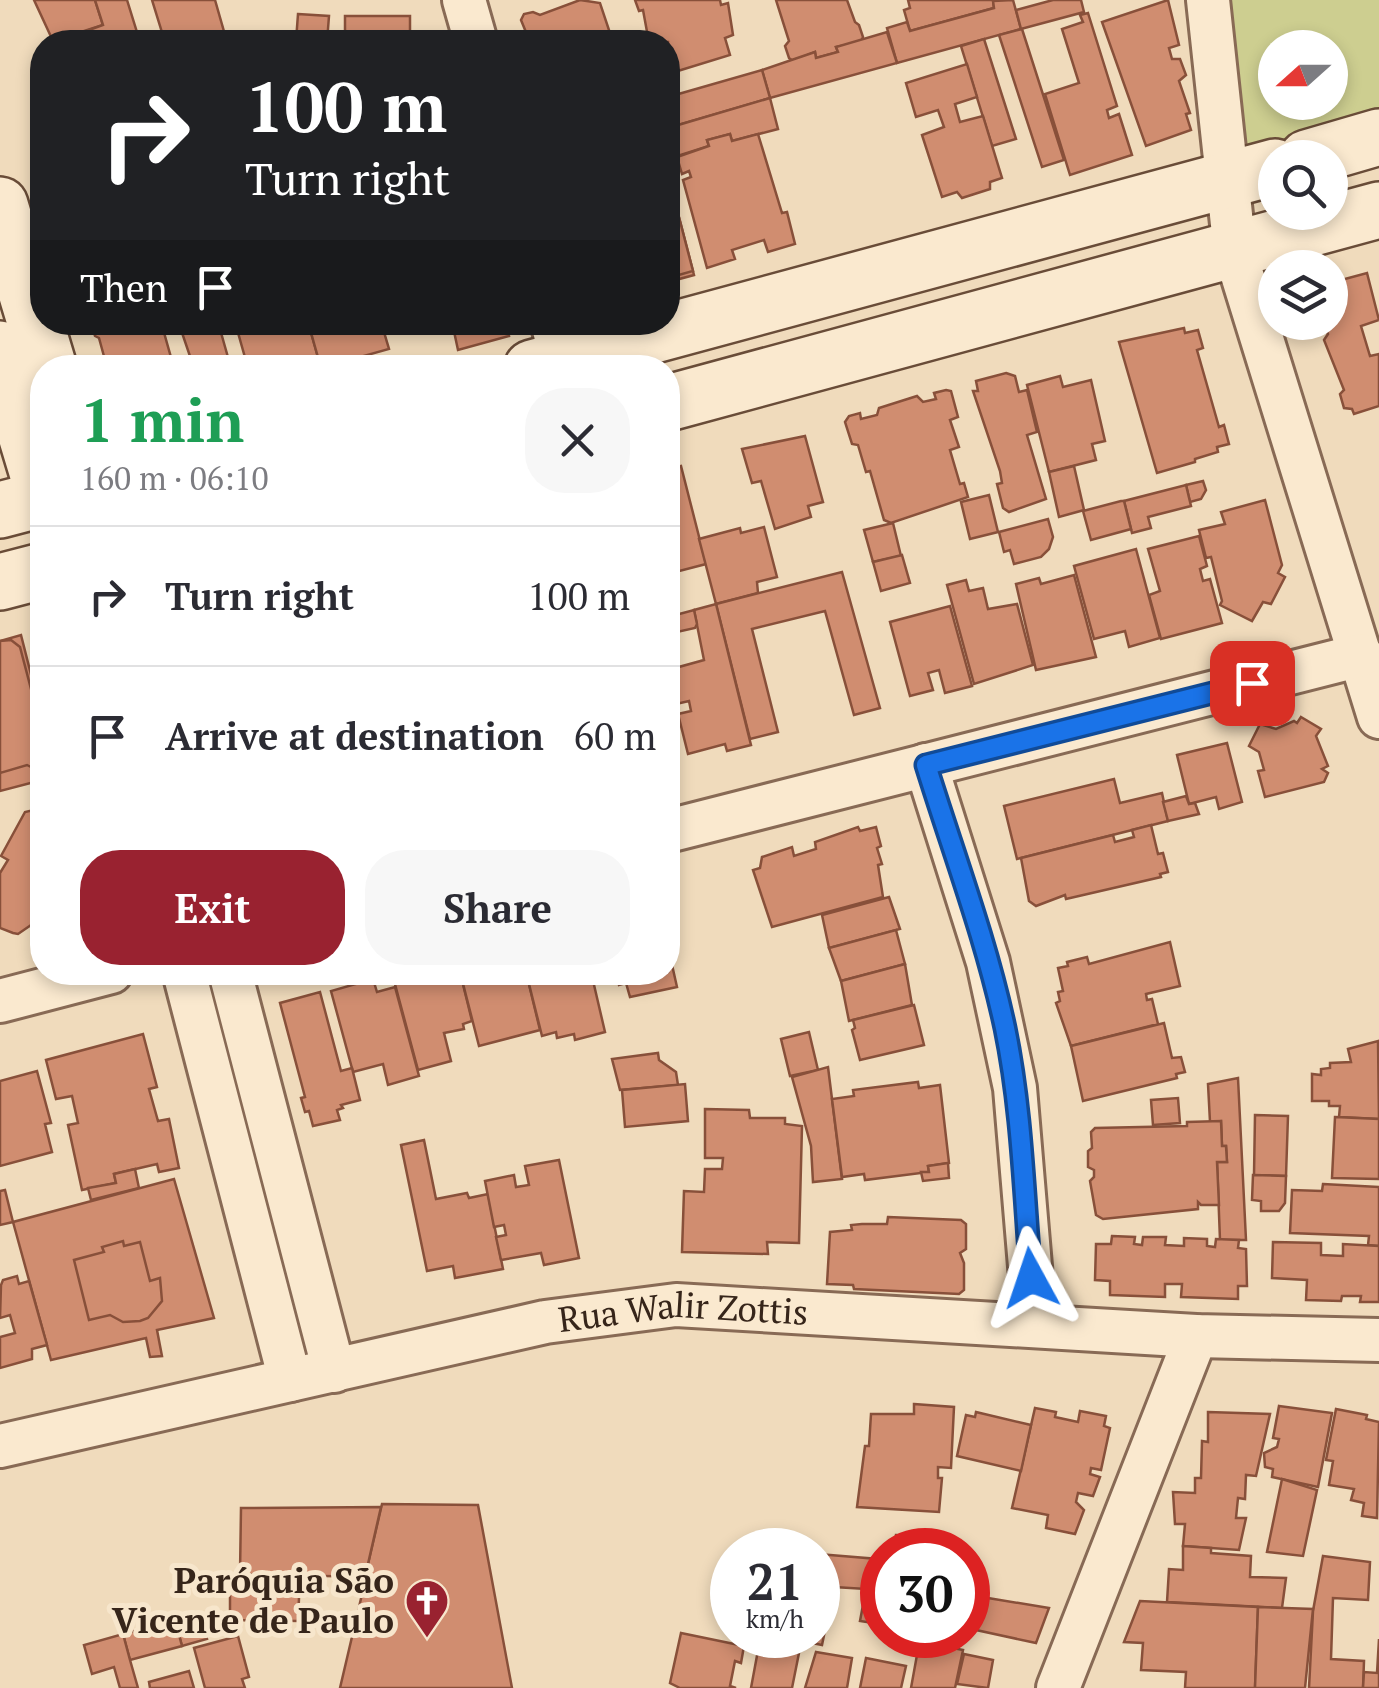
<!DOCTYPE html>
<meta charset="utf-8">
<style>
body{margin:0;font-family:"PT Serif",serif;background:#f7f7f7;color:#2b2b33;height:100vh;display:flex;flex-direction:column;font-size:38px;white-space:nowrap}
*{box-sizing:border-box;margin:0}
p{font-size:32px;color:#7c7c81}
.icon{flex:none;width:55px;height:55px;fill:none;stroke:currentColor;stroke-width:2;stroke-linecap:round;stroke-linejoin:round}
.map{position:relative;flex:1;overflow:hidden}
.side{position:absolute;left:30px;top:355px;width:650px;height:630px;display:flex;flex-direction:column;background:#fff;border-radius:40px;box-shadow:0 5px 15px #0003}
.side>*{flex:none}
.guide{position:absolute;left:30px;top:30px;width:650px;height:305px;border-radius:40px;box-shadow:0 5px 15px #0003;background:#202124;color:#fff;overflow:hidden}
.needle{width:65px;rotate:249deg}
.controls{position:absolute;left:1258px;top:30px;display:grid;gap:20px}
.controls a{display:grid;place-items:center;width:90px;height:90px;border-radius:50%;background:#fff;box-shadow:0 5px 15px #0003;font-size:50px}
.speed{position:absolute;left:710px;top:1528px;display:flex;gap:20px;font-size:50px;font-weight:700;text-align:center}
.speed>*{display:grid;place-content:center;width:130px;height:130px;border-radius:50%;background:#fff;box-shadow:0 5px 15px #0003;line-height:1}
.speed small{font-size:25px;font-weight:400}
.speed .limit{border:15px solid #d22;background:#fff;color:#111}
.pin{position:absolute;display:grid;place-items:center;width:85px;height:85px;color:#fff;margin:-42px;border-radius:20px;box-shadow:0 5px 15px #0006}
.me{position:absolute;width:110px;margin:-55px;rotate:355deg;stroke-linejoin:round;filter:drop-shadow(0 0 8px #0008)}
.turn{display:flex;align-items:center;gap:35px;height:210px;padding:0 50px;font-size:45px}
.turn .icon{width:130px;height:130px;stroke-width:2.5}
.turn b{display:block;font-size:70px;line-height:85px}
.then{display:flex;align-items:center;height:95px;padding:0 50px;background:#0003;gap:20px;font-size:38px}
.round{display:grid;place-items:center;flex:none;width:105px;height:105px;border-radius:40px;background:#f7f7f7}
.overview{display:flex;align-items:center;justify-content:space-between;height:170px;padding:0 50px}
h1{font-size:60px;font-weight:800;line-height:75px;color:#1e9e55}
.cta{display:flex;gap:20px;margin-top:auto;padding:20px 50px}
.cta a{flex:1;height:115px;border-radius:40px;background:#992230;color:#fff;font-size:40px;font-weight:800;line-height:115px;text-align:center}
.cta a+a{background:#f7f7f7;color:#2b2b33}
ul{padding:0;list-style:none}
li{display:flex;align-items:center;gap:30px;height:140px;padding:0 50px;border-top:2px solid #e1e1e2}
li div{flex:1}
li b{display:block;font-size:38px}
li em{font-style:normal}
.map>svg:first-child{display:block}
.green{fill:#cdce90;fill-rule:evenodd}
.building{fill:#d08d70;stroke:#88503a;stroke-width:2.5}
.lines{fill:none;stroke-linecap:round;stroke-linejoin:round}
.street-casing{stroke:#886a55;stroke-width:48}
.secondary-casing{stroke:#694c38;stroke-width:60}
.street{stroke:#fae9cf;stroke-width:42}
.secondary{stroke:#fae9cf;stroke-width:55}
.route-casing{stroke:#114b97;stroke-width:25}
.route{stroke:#1a73e8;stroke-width:18}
.labels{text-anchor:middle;stroke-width:10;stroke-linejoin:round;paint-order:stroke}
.street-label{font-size:35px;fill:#36251a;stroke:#f7e6cc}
.poi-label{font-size:35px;font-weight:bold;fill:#36251a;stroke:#f7e6cc;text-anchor:end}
</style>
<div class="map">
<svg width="1379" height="1688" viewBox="0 0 1379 1688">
<rect width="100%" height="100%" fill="#f0dbbc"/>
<path class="green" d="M1228,0H1379V114L1242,152ZM1275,48H1330V102H1275Z"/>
<g class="building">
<polygon points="34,0 95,0 103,25 53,41"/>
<polygon points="95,0 127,0 140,42 56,42 103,25"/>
<polygon points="152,0 215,0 227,42 165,42"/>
<polygon points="580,0 600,3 613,42 530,42 521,20 524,14 533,12 540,15"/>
<polygon points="635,0 720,0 721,5 728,3 733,35 725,38 730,55 668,74 668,42 656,42 654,36 648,37 643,10 639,11"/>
<polygon points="776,0 847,0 855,22 859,25 863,37 861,42 836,47 838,52 816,58 815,52 793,61 789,58 785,46 789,41"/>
<polygon points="908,0 993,0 994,8 910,31 904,10 910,8"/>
<polygon points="1013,0 1021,29 897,63 887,28 907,22 910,31 994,8 993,1"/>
<polygon points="1053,0 1081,0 1084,12 1021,29 1016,10"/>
<polygon points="1168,0 1179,45 1169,48 1172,59 1180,59 1186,75 1179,81 1190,113 1186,114 1191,130 1146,146 1102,22"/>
<polygon points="1088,13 1117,106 1107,110 1109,118 1119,114 1132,155 1070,175 1045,94 1079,83 1062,29 1083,22 1080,15"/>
<polygon points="298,14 329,16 327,42 296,41"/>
<rect x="345" y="16" width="65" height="26"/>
<polygon points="1022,29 1064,160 1042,167 999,35"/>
<polygon points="887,32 897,63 770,98 762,70 815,52 816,58 838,52 836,47"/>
<polygon points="984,39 1016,139 992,146 961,46"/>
<polygon points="967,64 977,97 955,104 960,122 983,116 1002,178 990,182 990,189 962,198 957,192 942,197 922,135 944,127 938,110 916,117 906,83"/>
<polygon points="762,70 770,98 668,128 668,97"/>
<polygon points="770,98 778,129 732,141 730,134 707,140 709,146 668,159 668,128"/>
<polygon points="730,134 732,141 758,134 782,213 787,212 795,244 768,252 764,240 732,250 735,259 707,268 683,180 691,177 689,171 682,174 677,157 709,146 707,140"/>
<polygon points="668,175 694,275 668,282"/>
<polygon points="668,175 693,271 668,278"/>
<polygon points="1367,273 1379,320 1361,326 1370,356 1379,354 1379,406 1354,414 1352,409 1344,408 1340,394 1344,390 1324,340 1328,334 1324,322 1330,322 1330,283"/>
<polygon points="91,322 161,322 174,368 103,368 105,360 99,338 95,336"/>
<polygon points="218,322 231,368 194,368 179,324"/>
<polygon points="235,322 308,322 321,368 248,368"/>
<polygon points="308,322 381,322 389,349 321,368"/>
<polygon points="452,322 506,322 509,336 458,350"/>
<polygon points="1184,328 1185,333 1198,330 1203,348 1197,350 1219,427 1224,425 1229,444 1217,447 1218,452 1195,459 1195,462 1157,473 1119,342"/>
<polygon points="1006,373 1015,376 1019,392 1027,390 1037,432 1027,435 1046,499 1009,512 1003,508 997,484 1002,483 1000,471 973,391 978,391 976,381"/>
<polygon points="1060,376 1063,387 1091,380 1105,441 1092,444 1096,460 1049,472 1027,385"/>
<polygon points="946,390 951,391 958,417 950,420 959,447 950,450 960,484 964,483 968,497 891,523 884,520 870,471 866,472 858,445 852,444 845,422 849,416 860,413 861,419 877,415 879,408 917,396 923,402 936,399 934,393"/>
<polygon points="805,436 823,502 808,506 811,517 775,529 761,481 752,483 742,449"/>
<polygon points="681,466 706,564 668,574 668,469"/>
<polygon points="1074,466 1084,510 1059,517 1049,472"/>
<polygon points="1203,481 1206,490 1201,499 1190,502 1186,485"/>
<polygon points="1186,485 1191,506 1148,517 1151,528 1132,533 1124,501"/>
<polygon points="989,495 998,532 970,539 961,502"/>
<polygon points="1265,500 1282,565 1278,573 1285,577 1271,604 1263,602 1252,621 1220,605 1222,601 1211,557 1206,558 1199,530 1225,524 1221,512"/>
<polygon points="1121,501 1124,501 1131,529 1091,540 1083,511"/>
<polygon points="1048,519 1053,537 1049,549 1041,557 1014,564 1010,550 1004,552 999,532"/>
<polygon points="893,523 901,556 873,562 864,530"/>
<polygon points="764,527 777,577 757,582 758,593 716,604 699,539 740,528 741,533"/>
<polygon points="1199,536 1207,566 1200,569 1203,581 1210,579 1222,623 1161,639 1149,595 1160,591 1148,549"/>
<polygon points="1136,549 1160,638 1129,647 1125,631 1094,639 1074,566"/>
<polygon points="902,555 910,583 881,591 873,562"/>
<polygon points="842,572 880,708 854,715 825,611 752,629 778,732 750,739 716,604"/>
<polygon points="1074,575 1096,657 1036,670 1016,584 1039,578 1041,584"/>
<polygon points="966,580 969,591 983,588 988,609 1017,604 1033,665 974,684 947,585"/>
<polygon points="716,604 751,745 727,751 725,744 688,754 678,714 691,711 689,701 676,704 668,670 704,660 694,610"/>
<polygon points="950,606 972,686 945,693 939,670 928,673 933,690 910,696 890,622"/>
<polygon points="694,610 697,624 695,628 668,634 668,617"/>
<polygon points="21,635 42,718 42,780 0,791 0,641"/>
<polygon points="11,640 20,647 42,731 42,767 35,769 27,765 0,773 0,641"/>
<polygon points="1301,717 1321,729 1316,736 1328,766 1322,769 1328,773 1324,782 1265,797 1258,771 1264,770 1259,752 1249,746 1260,724 1276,729 1294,721 1297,723"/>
<polygon points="1227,743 1242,802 1219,809 1216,797 1189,804 1177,755"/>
<polygon points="1114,779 1120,803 1162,793 1168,821 1017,859 1004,806"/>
<polygon points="1186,796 1189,804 1195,803 1199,814 1168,821 1163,802"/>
<polygon points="42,808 42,923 34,923 18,934 13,933 0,928 0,873 8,860 1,856 25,812"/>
<polygon points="1151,825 1158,854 1163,853 1168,872 1160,874 1161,877 1066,899 1065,895 1036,906 1029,901 1021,858 1113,835 1115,842 1134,837 1132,830"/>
<polygon points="858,827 860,831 876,827 881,846 877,848 882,864 878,865 883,897 772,927 753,870 760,868 762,857 792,847 794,856 816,849 815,842"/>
<polygon points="889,897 900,929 829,948 822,915"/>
<polygon points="896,930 905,964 841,981 829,948"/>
<polygon points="1170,942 1180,986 1146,994 1147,1000 1152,999 1158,1024 1071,1046 1056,1003 1060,1001 1058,992 1063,991 1058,968 1068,966 1067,962 1087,957 1089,964"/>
<polygon points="668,947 677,987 630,997 626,983 619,985 617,974 592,980 591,972 668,972"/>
<polygon points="905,964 912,1005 849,1021 841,981"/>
<polygon points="460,972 472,1021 463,1024 464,1029 444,1033 451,1061 418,1070 392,973"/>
<polygon points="460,972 526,972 540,1030 479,1046"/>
<polygon points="526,972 591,972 605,1032 575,1040 574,1034 557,1038 556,1032 542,1036"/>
<polygon points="373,979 377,992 395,987 419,1076 388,1085 383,1064 353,1072 331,991"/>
<polygon points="320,992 341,1071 352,1068 360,1100 341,1105 343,1108 337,1110 340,1120 313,1126 309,1111 305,1112 301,1098 305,1097 280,1003"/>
<polygon points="914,1005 924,1045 860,1060 852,1030 855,1028 853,1020"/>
<polygon points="1164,1023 1172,1058 1181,1057 1185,1072 1176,1074 1177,1078 1083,1101 1071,1046"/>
<polygon points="809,1032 818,1070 790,1076 781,1039"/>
<polygon points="143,1034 157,1087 149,1089 158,1121 169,1119 179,1168 159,1172 157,1164 114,1174 116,1183 82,1190 68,1125 78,1123 72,1096 56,1099 46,1060"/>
<polygon points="1378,1041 1379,1119 1339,1117 1340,1106 1329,1106 1329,1101 1312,1101 1312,1074 1321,1075 1321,1069 1330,1068 1330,1063 1351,1062 1348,1049"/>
<polygon points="658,1053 659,1060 676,1072 678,1085 620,1090 612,1059"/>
<polygon points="828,1067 842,1179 813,1182 811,1146 792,1077"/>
<polygon points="37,1071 51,1123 45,1124 52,1152 0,1166 0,1081"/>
<polygon points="1238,1078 1246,1240 1220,1240 1217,1162 1227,1162 1226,1146 1222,1146 1221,1121 1210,1122 1208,1084"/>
<polygon points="918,1082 919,1088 940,1085 949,1163 928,1166 929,1172 865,1180 864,1174 842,1177 832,1099 854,1096 853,1090"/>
<polygon points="685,1084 688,1121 625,1127 622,1090"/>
<polygon points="1178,1098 1180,1123 1153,1125 1151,1100"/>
<polygon points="705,1109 749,1110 750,1118 785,1118 785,1124 802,1126 799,1243 767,1242 768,1254 682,1252 684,1191 704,1192 705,1169 722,1169 723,1158 705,1158"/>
<polygon points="1255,1115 1288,1116 1286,1176 1254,1175"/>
<polygon points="1335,1117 1379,1119 1379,1179 1332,1178"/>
<polygon points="1221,1121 1222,1146 1226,1146 1227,1162 1217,1162 1219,1205 1201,1205 1198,1202 1198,1209 1103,1219 1096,1215 1090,1181 1094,1177 1094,1170 1088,1167 1088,1151 1092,1148 1091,1132 1095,1128 1187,1126 1187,1122"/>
<polygon points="424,1140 436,1199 467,1193 469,1198 488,1194 503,1269 455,1278 453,1266 427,1271 401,1145"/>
<polygon points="559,1160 579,1258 544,1265 541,1253 501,1260 496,1237 506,1235 504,1225 494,1227 485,1181 514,1175 516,1187 529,1185 525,1166"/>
<polygon points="948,1163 949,1178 923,1181 921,1172 929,1172 928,1166"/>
<polygon points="135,1169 139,1188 91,1200 88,1188 116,1183 114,1174"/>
<polygon points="1253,1175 1286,1176 1285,1203 1279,1211 1261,1211 1261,1201 1252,1200"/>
<polygon points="174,1179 214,1318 157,1330 162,1356 150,1357 146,1338 51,1360 13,1222"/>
<polygon points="1323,1184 1379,1187 1379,1246 1368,1245 1369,1236 1290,1233 1292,1190 1322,1191"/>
<polygon points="5,1190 13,1222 0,1225 0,1191"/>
<polygon points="888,1217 961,1220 966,1224 966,1249 960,1253 964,1263 964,1290 959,1294 854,1289 853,1285 827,1284 830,1232 852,1230 851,1225 862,1224 887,1224"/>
<polygon points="1112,1236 1135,1237 1134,1244 1142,1245 1143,1237 1166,1237 1165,1245 1184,1246 1184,1238 1207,1239 1207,1246 1215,1247 1216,1239 1239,1240 1238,1248 1246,1249 1247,1286 1238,1286 1238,1299 1181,1297 1182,1284 1165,1284 1165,1297 1110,1295 1110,1281 1095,1280 1096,1244 1111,1244"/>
<polygon points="123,1241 124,1246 140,1242 150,1281 160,1278 162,1301 148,1318 140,1321 123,1322 110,1315 89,1320 74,1260 104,1252 102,1247"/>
<polygon points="1273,1242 1321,1243 1321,1255 1343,1256 1343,1244 1379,1246 1379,1302 1360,1302 1361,1296 1342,1296 1341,1301 1306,1300 1307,1280 1272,1278"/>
<polygon points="17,1276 19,1284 29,1281 47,1345 32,1349 32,1359 0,1368 0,1337 15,1333 10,1315 0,1318 1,1285 3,1280"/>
<polygon points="914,1404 954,1407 951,1468 938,1467 938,1478 942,1478 939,1512 857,1507 865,1446 869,1446 871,1414 914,1414"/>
<polygon points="1279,1406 1332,1413 1318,1487 1272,1477 1273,1469 1265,1467 1264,1453 1277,1447 1279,1439 1273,1438"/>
<polygon points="1035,1408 1056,1412 1055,1417 1078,1422 1080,1411 1106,1416 1104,1426 1110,1428 1101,1470 1091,1468 1090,1474 1100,1477 1093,1496 1078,1493 1076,1502 1084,1510 1075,1534 1046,1528 1048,1515 1012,1508"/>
<polygon points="1336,1409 1367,1415 1366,1419 1379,1422 1377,1518 1362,1516 1364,1503 1351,1500 1354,1489 1329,1485 1333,1461 1326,1460"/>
<polygon points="976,1412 1031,1425 1021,1471 957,1456 966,1415 975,1417"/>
<polygon points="1208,1412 1270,1414 1256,1476 1246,1475 1245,1499 1238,1498 1236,1518 1246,1518 1239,1550 1183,1546 1185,1524 1175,1524 1173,1492 1195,1493 1195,1478 1201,1478 1202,1441 1208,1442"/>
<polygon points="1282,1479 1317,1490 1303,1556 1267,1552"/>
<polygon points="382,1504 478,1505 512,1688 340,1688 363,1590 354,1589 355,1576 365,1577"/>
<polygon points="381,1507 365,1577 240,1574 241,1508"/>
<polygon points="896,1535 935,1537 934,1550 895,1548"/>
<polygon points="1183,1546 1211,1548 1211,1553 1251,1556 1250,1577 1286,1578 1282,1608 1167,1602 1169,1569 1183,1570"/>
<polygon points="818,1554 878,1559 882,1590 818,1586"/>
<polygon points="1323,1556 1370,1562 1368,1600 1333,1598 1331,1659 1364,1661 1363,1688 1309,1688 1313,1611"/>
<polygon points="230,1575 300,1575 298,1621 230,1620"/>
<polygon points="818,1586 834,1587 822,1645 802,1641 803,1635 818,1635"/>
<polygon points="866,1589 882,1590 880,1624 860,1621"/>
<polygon points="982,1597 1049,1608 1036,1643 976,1630"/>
<polygon points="1140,1601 1258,1607 1255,1688 1185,1688 1186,1672 1141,1670 1143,1643 1124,1642"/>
<polygon points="1258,1607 1313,1609 1305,1688 1255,1688"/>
<polygon points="200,1614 207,1639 182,1646 175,1620"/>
<polygon points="175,1620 182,1646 130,1660 123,1634"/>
<polygon points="681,1633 744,1646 741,1663 735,1661 730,1686 736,1688 680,1688 670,1683"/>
<polygon points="123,1634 130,1660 138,1688 120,1688 114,1667 92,1674 84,1645"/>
<polygon points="770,1635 802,1638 792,1688 751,1688 759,1645 767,1646"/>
<polygon points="912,1635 945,1635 943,1646 963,1650 955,1688 911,1688 917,1655 908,1653"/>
<polygon points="238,1636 249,1677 242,1679 245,1688 205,1688 194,1648"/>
<polygon points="1379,1639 1379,1688 1363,1688 1364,1672 1377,1673"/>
<polygon points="816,1652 852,1658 847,1688 805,1688"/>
<polygon points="964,1654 993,1660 988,1688 957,1684"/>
<polygon points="866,1658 906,1666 901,1688 860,1688"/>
<polygon points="189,1671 194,1688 150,1688 149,1682"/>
</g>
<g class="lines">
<defs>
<g id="street">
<polyline points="464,0 476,42"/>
<polyline points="1208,0 1235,252 1379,717"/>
<polyline points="552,322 564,368"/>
<polyline points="926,765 988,962 1015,1088 1031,1278 1025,1324"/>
<polyline points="668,831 1361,655"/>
<polyline points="184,972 290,1380"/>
<polyline points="230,972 334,1371"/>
<polyline points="0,1001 111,972"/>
<path id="s1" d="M0,1446L545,1322L676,1305L1196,1336L1379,1340"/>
<polyline points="1058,1688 1196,1336"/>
</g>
<g id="secondary">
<polyline points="1307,158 1379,137"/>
<polyline points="0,205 49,368"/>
<polyline points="0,349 42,488"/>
<polyline points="532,368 1275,167"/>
<polyline points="668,403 1379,210"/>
<polyline points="0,510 42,499"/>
<polyline points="0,582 42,571"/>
</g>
</defs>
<use href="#street" class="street-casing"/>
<use href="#secondary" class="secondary-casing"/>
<use href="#street" class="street"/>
<use href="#secondary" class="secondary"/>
</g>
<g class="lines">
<defs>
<path id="route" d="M1031,1278C1024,1195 1022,1110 1005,1028C986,939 953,852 926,765L1252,683"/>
</defs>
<use href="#route" class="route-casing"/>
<use href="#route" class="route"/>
</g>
<defs>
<symbol id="church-pin" viewBox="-11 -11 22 30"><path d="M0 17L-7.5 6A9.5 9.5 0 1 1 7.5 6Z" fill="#992230" stroke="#f7e6cc"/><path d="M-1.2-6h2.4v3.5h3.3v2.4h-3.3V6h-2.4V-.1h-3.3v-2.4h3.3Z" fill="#fff"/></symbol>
</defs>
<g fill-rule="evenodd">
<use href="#church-pin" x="402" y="1576" width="50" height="68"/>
</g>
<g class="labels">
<g class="street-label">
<text dy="12" stroke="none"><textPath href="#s1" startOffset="698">Rua Walir Zottis</textPath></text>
</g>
<g class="poi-label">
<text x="394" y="1593">Paróquia São<tspan x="394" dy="40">Vicente de Paulo</tspan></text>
</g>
</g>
</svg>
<div class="controls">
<a><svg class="needle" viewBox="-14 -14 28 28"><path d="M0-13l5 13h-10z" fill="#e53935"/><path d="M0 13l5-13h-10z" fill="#7c7c81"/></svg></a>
<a><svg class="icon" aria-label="search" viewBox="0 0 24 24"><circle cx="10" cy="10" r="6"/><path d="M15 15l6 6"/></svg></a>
<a><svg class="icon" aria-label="layers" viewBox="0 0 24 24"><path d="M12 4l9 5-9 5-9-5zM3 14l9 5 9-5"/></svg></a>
</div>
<div class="speed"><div>21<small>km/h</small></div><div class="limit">30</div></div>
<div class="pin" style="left:1252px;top:683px;background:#d93025"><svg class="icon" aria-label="arrive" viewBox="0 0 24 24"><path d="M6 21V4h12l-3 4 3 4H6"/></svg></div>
<svg class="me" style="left:1031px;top:1278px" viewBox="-20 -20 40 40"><path d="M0-17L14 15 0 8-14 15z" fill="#1a73e8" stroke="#fff" stroke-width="4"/></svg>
<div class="guide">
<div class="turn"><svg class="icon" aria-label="right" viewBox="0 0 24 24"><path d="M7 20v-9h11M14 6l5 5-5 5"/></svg><div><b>100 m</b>Turn right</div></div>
<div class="then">Then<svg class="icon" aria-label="arrive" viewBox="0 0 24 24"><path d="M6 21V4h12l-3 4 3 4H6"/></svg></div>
</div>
<section class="side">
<div class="overview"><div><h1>1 min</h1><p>160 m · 06:10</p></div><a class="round"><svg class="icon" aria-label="close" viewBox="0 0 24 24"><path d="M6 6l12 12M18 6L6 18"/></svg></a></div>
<ul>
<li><svg class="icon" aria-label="right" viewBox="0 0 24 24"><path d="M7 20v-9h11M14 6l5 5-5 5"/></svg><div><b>Turn right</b></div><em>100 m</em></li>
<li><svg class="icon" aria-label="arrive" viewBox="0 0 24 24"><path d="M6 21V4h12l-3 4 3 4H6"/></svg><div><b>Arrive at destination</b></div><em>60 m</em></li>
</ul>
<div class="cta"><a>Exit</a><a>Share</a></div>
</section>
</div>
